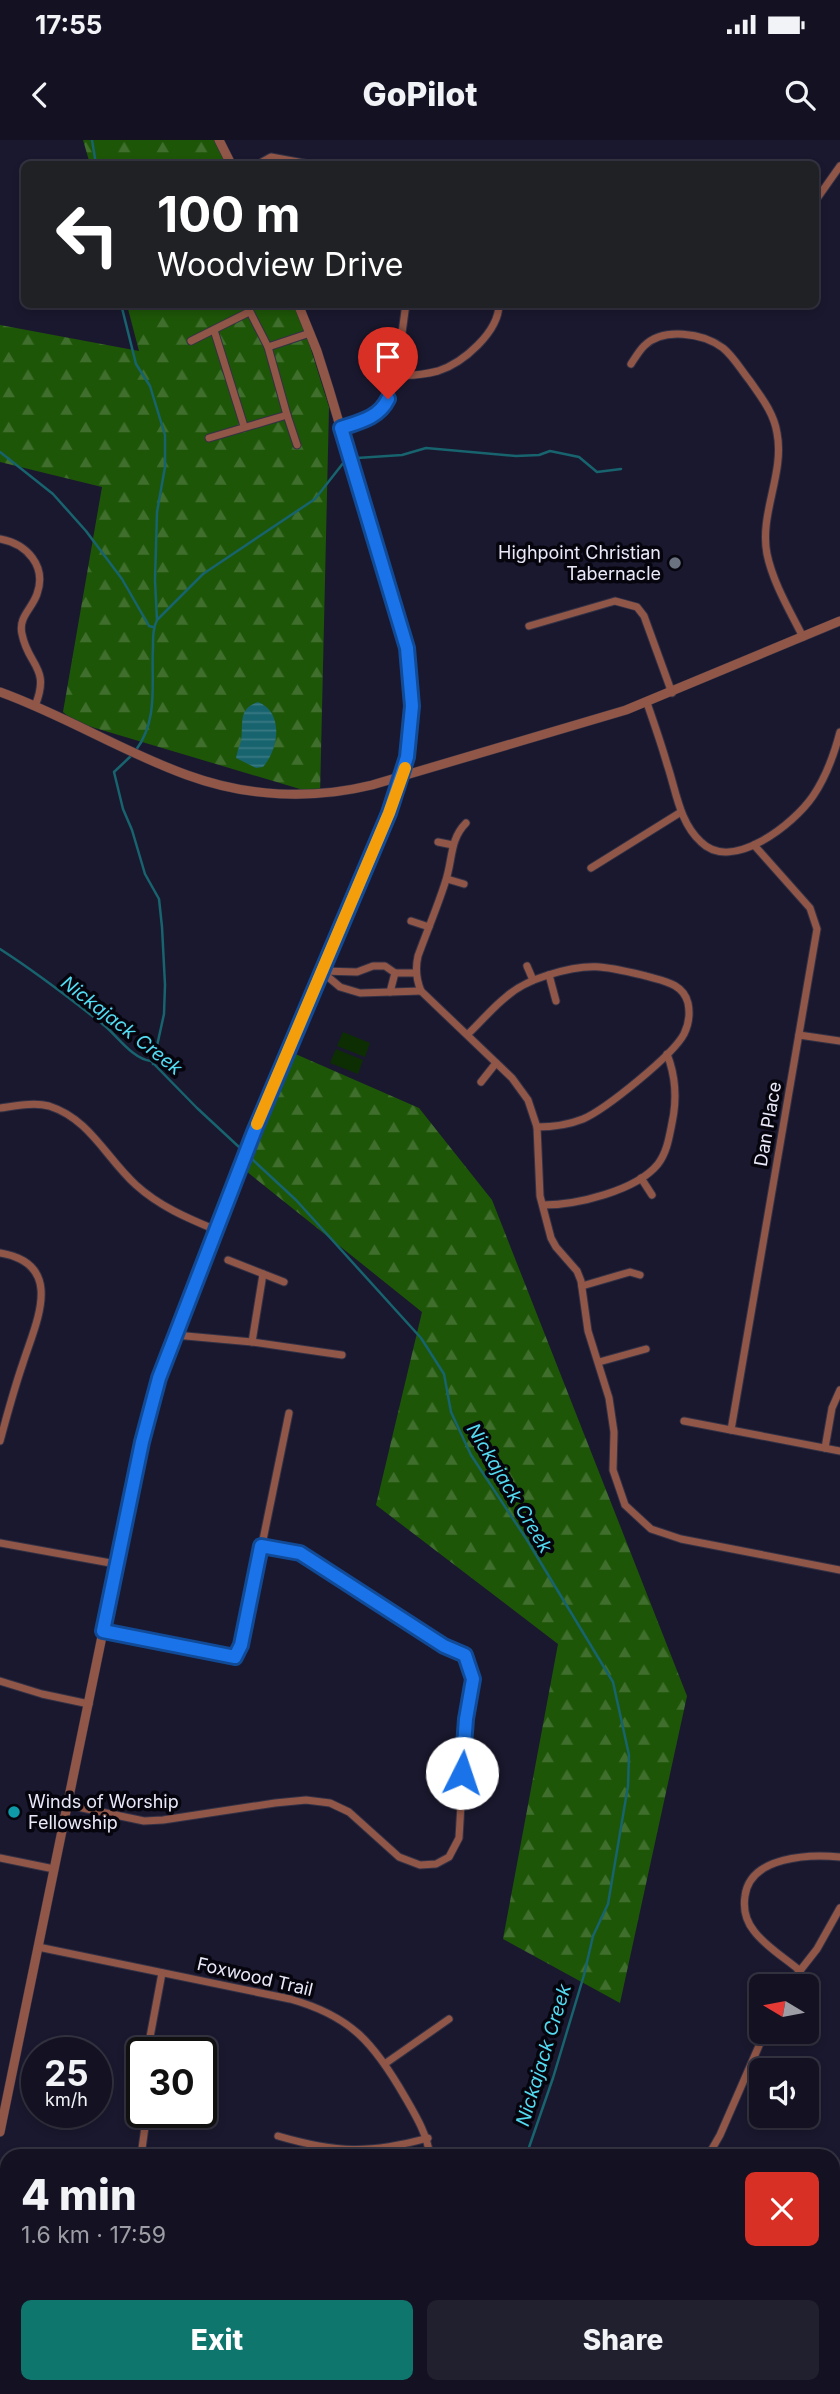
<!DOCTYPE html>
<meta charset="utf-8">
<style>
body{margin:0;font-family:Inter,sans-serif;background:#21202f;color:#f1f3f6;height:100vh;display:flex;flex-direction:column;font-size:26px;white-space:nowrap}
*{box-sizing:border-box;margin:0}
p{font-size:23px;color:#9d9ea5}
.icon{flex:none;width:38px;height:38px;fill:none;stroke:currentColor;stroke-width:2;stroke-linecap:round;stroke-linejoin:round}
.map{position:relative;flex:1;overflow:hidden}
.sheet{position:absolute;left:0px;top:2009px;width:840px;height:245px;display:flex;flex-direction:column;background:#141222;border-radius:21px 21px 0 0;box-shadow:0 4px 10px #0003,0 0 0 2px #333240}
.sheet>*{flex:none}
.guide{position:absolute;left:21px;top:21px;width:798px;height:147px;border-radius:10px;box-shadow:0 4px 10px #0003,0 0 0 2px #333240;background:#202124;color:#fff;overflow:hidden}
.needle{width:46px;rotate:280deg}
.tools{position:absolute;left:749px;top:1834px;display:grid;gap:14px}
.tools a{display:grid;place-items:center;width:70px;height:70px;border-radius:10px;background:#141222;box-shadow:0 4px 10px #0003,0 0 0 2px #333240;font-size:35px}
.speed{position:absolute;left:21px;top:1897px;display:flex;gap:14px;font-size:35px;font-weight:700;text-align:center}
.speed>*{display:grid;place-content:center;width:91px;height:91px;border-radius:50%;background:#141222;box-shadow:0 4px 10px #0003,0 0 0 2px #333240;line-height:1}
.speed small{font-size:18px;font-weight:400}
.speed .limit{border:4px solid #111;border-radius:10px;background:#fff;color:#111}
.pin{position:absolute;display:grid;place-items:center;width:60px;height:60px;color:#fff;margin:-72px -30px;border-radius:50% 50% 50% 0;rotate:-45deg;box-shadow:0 0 7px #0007}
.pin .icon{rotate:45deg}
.me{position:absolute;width:77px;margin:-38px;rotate:4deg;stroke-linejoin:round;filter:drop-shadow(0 0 5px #0008)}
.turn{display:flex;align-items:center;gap:24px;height:147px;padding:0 21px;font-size:32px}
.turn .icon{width:91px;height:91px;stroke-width:2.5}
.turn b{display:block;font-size:49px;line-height:60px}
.round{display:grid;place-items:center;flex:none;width:74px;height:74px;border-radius:10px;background:#21202f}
.headline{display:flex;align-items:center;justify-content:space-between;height:119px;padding:0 21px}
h1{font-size:42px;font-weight:800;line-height:52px}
.primary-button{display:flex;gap:14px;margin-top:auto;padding:14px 21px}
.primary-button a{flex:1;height:80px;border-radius:10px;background:#0f766e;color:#fff;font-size:28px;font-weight:800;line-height:80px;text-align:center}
.primary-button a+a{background:#21202f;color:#f1f3f6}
.status{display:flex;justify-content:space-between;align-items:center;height:49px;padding:0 35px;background:#141222;direction:ltr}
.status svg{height:19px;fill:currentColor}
header{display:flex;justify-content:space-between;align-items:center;height:91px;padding:0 21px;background:#141222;font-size:32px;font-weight:800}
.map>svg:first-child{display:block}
.green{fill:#0d2e03}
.forest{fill:url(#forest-firs)}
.water{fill:url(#water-rules)}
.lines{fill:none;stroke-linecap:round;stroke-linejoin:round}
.stream{stroke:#17636e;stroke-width:2.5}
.minor-casing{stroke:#333146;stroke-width:9}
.tertiary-casing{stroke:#333146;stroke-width:10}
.minor{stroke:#905647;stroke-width:7}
.tertiary{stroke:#905647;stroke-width:9}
.route-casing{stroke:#114b97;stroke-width:18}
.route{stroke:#1a73e8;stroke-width:12}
.slow{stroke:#f59e0b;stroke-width:12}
.worship-dot{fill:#6b7280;stroke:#06050e;stroke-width:2.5}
.culture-dot{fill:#0f9aa8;stroke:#06050e;stroke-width:2.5}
.labels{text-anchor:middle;stroke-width:7;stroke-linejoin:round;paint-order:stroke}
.poi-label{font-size:18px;fill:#e9e9f9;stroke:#06050e;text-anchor:end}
.street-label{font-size:18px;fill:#e9e9f9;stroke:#06050e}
.water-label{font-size:19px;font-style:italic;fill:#52dbf1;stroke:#06050e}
</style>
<div class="status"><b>17:55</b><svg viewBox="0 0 49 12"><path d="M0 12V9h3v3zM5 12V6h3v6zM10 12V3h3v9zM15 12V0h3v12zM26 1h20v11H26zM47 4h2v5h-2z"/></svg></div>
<header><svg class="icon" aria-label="back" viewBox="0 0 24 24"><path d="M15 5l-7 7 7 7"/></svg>GoPilot<svg class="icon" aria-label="search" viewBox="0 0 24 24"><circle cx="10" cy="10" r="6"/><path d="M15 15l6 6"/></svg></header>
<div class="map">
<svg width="840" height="2254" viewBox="0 0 840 2254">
<defs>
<pattern id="forest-firs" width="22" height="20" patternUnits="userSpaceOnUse" patternTransform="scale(1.75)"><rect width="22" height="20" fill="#1e5608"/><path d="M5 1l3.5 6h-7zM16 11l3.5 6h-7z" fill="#3f6e2d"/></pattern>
<pattern id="water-rules" width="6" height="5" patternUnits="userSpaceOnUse" patternTransform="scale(1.75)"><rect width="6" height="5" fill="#17636e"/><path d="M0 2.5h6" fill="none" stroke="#397983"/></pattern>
</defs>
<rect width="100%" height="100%" fill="#1a182e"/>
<g class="green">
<polygon points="343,892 370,903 365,917 337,906"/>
<polygon points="336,909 363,920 358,934 330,923"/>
</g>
<g class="forest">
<polygon points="83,0 223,0 234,24 90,24"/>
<polygon points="127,165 297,165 329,267 320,655 75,582 63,572 102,347 0,322 0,185 139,211"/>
<polygon points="284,909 419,968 492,1060 687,1556 620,1863 503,1799 558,1504 376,1365 422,1172 241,1027"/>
</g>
<path class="water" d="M258,562C284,572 279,609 263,627L256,628L236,618C237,612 239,607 241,601C244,584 237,569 258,562Z"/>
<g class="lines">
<g class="stream">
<polyline points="92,0 96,24"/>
<polyline points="121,164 136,224 150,246 165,295 165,327 157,372 155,440 157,480"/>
<polyline points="0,312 53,354 86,391 122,439 149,486 153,487"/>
<polyline points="357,318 402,315 426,308 516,316 539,315 550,311 579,317 597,332 621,329"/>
<path d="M136,610C159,579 151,542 153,507C153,497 153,488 157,480L203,434L315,359L344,322"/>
<polyline points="132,615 114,632 123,669 132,690 145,734 159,759 162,787 165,845 164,874 153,924"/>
<path d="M0,809C36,832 71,859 105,886C118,897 133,919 151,921L197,968L296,1060L421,1198L444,1234L451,1272L471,1315L527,1400L613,1542L629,1615L628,1646L608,1764L593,1796L584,1835L553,1938L526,2016"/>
<polyline points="0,2216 7,2218"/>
<polyline points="102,2247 111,2254"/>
<polyline points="420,2254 424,2247"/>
</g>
<defs>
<g id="minor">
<polyline points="263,24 262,22 271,17 309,24"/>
<polyline points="816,60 840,26"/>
<polyline points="246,164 268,207 287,275 297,305"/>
<polyline points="214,190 244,286"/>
<polyline points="191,201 249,172"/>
<polyline points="268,207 310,193"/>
<path d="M631,224C635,218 639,211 644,206C663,187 703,193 723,208C734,217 741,230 750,241C761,257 774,273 777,293C785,333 759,374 767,414C773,443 790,471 803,497"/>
<path d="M394,235C409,236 423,235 438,231C463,223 499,192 499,164"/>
<path d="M340,288C352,285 366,282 376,274C396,260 402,189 406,164"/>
<polyline points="209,298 287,275"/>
<path d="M0,399C27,404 47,426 37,454C32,469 18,477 22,494C28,526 51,527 35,566"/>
<polyline points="529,486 615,461 637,467 644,476 672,553"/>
<path d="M647,563C654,583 661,603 667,624C676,650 679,682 701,702C732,733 794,684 813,656C826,637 834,615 840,592"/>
<path d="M466,683C449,700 453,721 445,743C437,768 427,791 418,816C415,829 416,839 421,851L512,938L528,960L537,987L540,1056L551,1098L556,1107L577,1131L581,1141L588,1191L609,1258L614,1292L613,1330L625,1365L651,1389L681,1399L840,1430"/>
<polyline points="438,702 453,705"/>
<polyline points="591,728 681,672"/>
<polyline points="447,739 464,744"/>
<polyline points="411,781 429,787"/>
<polyline points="527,826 533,840"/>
<polyline points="321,831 340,847 360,853 421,851"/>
<polyline points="322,831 357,832 373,826 385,826 395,833 416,833"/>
<polyline points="549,835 556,861"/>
<polyline points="390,852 395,833"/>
<path d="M468,894C481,882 492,868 506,857C518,846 532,840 548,835C590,822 604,826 646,836C663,841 683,843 688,863C690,873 689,884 684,894C673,915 606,969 583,979C568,985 553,987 537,987"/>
<polyline points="799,895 840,901"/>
<polyline points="481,942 496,923"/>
<path d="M0,968C15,966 34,962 49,966C90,979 106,1018 136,1045C159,1066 187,1078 216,1090"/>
<polyline points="641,1038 652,1055"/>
<polyline points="234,1042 254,992"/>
<path d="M543,1065C576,1065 636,1051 658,1024C667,1012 669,998 672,983C677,960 676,937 667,914"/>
<path d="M0,1113C66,1124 36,1182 23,1223C14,1249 7,1275 0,1301"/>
<polyline points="228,1120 284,1142"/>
<polyline points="582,1146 630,1132 640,1135"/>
<polyline points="175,1195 252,1202 342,1215"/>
<polyline points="252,1202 263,1134"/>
<polyline points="599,1222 646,1209"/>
<polyline points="684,1281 840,1311"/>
<polyline points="731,1290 817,789 810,768 754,705"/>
<polyline points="825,1308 832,1268 840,1250"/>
<polyline points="0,1403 116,1424"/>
<polyline points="103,1491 231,1517 235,1517 240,1512 289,1273"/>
<polyline points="0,1541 42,1554 89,1564"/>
<polyline points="68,1665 144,1681 163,1680 275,1663 306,1660 330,1663 349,1672 399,1717 420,1725 436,1724 449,1717 459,1698 466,1579 473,1539 465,1515 444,1506 300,1413 261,1406"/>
<polyline points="0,1718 54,1729"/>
<path d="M38,1807L290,1859C351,1876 374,1903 405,1957C416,1976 427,1994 430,2016"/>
<path d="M799,1830C785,1818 765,1806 754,1791C746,1781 743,1769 745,1756C750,1716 810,1714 840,1717"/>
<polyline points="788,1846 817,1809 840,1768"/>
<polyline points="147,1913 162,1833"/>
<polyline points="386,1923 449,1879"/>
<path d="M278,1996C336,2013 370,2014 428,1998"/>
<polyline points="141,2016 147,1972"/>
<polyline points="708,2016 720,1995 765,1892"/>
<polyline points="833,2067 840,2050"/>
<polyline points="0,2171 7,2173"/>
<polyline points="750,2254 753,2247"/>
</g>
<g id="tertiary">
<polyline points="219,0 231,24"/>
<path d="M0,552C64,575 123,612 187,635C247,657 311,660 372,645L626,570L840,481"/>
<polyline points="254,992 389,673 403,636 410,599 412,551 406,508 329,249 317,211 298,164"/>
<polyline points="0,1992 142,1302 167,1215 234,1042"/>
</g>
</defs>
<use href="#minor" class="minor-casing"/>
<use href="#tertiary" class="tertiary-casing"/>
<use href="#minor" class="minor"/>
<use href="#tertiary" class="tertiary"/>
</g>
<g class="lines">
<defs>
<path id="route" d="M388,259C379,278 359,282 341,288L407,508L412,566L407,617L389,673L254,992L159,1238L142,1302L103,1491L235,1517L241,1505L261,1406L300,1413L444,1506L465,1515L473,1539L466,1579L462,1633"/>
</defs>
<use href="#route" class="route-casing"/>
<use href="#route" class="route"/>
<polyline class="slow" points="257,984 389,673 405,628"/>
</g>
<circle class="worship-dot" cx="675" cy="423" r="7"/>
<circle class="culture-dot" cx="14" cy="1672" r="7"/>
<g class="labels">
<g class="poi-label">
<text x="661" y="419">Highpoint Christian<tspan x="661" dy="21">Tabernacle</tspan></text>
<text x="28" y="1668" text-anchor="start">Winds of Worship<tspan x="28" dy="21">Fellowship</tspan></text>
</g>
<g class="street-label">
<text transform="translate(768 984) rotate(-80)" y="6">Dan Place</text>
<text transform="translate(255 1837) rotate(13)" y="6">Foxwood Trail</text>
</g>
<g class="water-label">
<text transform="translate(122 885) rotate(38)" y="7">Nickajack Creek</text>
<text transform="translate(510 1348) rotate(59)" y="7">Nickajack Creek</text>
<text transform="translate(543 1915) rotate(-73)" y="7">Nickajack Creek</text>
</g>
</g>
</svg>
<div class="tools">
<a><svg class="needle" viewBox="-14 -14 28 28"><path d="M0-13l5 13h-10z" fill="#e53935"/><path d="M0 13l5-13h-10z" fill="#9d9ea5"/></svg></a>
<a><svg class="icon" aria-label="sound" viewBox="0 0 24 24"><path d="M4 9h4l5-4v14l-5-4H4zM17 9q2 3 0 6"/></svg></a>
</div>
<div class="speed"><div>25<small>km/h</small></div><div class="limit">30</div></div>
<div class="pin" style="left:388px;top:259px;background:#d93025"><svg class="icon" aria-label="arrive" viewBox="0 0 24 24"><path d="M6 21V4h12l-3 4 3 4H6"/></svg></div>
<svg class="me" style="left:462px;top:1633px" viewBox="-20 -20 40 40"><circle r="19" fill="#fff"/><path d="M0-13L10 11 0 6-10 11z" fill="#1a73e8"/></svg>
<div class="guide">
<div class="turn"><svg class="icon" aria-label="left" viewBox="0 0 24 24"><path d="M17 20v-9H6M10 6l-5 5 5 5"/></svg><div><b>100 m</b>Woodview Drive</div></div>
</div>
<section class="sheet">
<div class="headline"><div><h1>4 min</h1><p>1.6 km · 17:59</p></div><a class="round" style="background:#d93025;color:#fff"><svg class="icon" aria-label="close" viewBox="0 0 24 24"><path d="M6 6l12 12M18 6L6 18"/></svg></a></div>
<div class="primary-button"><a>Exit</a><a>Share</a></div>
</section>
</div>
